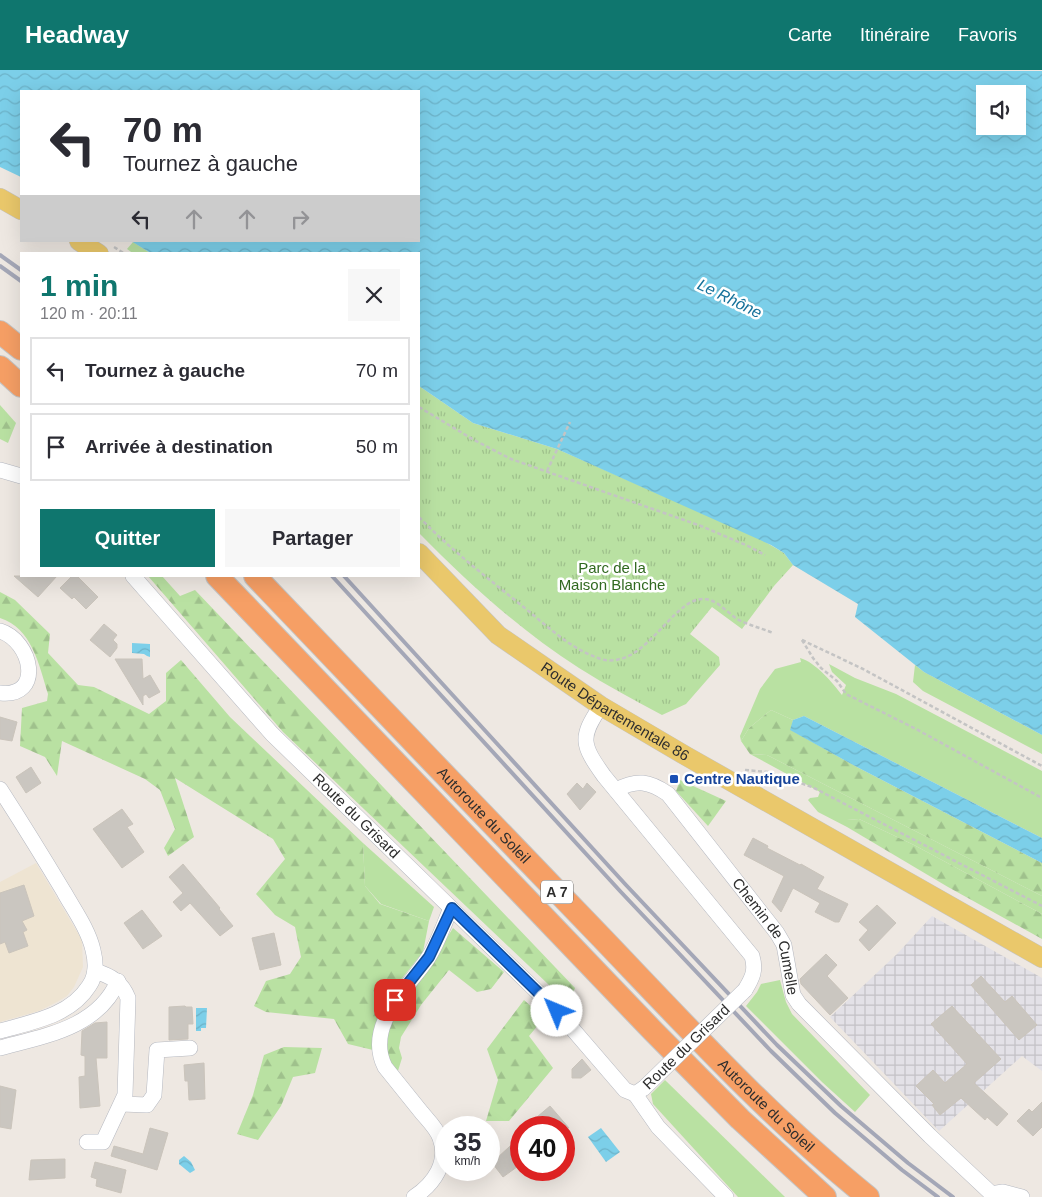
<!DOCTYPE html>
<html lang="fr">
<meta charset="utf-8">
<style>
body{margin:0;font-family:Arial,sans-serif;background:#f7f7f7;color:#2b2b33;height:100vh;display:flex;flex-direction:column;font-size:19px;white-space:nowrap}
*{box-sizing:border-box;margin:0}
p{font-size:16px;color:#7c7c81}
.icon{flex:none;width:28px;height:28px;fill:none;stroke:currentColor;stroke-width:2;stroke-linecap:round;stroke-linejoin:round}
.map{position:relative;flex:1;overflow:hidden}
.details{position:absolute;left:20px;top:182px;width:400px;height:325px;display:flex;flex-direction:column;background:#fff;border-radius:0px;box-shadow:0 5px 20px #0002}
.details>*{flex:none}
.top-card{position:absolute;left:20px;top:20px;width:400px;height:152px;border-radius:0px;box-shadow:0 5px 20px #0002;background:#fff;color:#2b2b33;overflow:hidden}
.tools{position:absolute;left:976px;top:15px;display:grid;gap:10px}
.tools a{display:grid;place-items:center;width:50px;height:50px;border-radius:0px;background:#fff;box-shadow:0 5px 20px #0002;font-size:25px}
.speed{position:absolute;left:435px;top:1046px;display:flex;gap:10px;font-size:25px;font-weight:700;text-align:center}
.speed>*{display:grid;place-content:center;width:65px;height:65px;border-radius:50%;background:#fff;box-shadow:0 5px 20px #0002;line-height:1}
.speed small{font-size:12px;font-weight:400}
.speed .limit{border:8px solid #d22;background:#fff;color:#111}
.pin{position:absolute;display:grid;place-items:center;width:42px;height:42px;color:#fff;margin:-21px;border-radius:10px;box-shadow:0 2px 8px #0006}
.me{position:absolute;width:55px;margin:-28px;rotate:315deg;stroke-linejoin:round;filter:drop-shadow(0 0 4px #0008)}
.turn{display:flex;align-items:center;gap:18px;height:105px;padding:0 20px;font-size:22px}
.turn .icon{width:65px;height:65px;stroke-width:2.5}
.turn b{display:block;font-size:35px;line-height:42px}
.lanes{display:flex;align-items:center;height:48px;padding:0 20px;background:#0003;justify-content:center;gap:25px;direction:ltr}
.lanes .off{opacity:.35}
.round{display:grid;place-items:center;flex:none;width:52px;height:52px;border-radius:0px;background:#f7f7f7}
.headline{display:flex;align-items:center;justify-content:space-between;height:85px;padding:0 20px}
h1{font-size:30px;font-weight:800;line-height:38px;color:#0f766e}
.primary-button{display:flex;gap:10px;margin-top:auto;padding:10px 20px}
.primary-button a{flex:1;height:58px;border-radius:0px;background:#0f766e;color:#fff;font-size:20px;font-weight:800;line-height:58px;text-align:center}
.primary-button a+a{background:#f7f7f7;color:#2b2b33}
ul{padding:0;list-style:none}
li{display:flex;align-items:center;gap:15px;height:68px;margin:0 10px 8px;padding:0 10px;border:2px solid #e1e1e2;border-radius:0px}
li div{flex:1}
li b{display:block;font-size:19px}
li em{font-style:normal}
header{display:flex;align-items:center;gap:30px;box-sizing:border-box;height:70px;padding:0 25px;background:#0f766e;color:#fff}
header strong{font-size:24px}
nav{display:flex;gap:28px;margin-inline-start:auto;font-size:18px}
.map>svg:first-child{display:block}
.industrial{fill:url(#industrial-grid)}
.education{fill:#eee4d2}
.grass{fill:#b9e1a2}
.forest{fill:url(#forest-firs)}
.park{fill:url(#park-tufts)}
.water{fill:url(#water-waves);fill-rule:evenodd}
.building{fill:#cac6c0;stroke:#cac4bb}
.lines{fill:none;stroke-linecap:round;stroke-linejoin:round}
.minor-casing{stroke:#b5b8c0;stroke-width:16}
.major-casing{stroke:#c4c4c4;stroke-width:20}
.highway-casing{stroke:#c4c4c4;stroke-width:24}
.path{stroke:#c4c4c4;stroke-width:2.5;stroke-dasharray:4 2.5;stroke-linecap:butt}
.minor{stroke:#fff;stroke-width:15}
.major{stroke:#eac86b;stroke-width:19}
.highway{stroke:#f69f65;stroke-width:22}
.rail{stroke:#a4a7b7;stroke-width:4}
.minor-bridge-casing{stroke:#b5b8c0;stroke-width:16;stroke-linecap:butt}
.minor-bridge{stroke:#fff;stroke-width:15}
.route-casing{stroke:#114b97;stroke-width:12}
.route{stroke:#1a73e8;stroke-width:9}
.transit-dot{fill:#1a4fb4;stroke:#fff;stroke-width:2}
.labels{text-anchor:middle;stroke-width:5;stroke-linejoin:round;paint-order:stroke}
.shield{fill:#fff;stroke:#6d6d6d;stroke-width:1}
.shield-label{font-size:14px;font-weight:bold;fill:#2e2e2e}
.park-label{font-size:15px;fill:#316920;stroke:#fff}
.street-label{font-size:15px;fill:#2e2e2e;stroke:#fff}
.transit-label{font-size:15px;font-weight:bold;fill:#164399;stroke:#fff;text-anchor:start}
.water-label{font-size:16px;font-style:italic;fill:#16719a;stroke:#fff}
</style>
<header>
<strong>Headway</strong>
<nav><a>Carte</a><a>Itinéraire</a><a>Favoris</a></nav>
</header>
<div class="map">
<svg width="1042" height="1127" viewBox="0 0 1042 1127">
<defs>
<pattern id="industrial-grid" width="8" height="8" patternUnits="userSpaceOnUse" patternTransform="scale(1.25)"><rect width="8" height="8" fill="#e3e1e7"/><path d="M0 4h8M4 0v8" fill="none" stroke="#c3c1c6"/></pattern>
<pattern id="forest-firs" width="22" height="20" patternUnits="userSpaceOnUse" patternTransform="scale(1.25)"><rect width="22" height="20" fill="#b9e1a2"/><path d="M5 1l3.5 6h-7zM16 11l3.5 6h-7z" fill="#9fc18c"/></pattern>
<pattern id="park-tufts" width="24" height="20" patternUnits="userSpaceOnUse" patternTransform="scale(1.25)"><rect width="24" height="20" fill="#b9e1a2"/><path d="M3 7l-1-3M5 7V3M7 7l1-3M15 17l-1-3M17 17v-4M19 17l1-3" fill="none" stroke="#9fc18c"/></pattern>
<pattern id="water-waves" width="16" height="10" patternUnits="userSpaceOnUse" patternTransform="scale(1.25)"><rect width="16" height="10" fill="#7ccfe9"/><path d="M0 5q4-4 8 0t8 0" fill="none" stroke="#6cb2c8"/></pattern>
</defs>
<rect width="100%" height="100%" fill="#eee8e2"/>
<polygon class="industrial" points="932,846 1042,908 1042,1001 1022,986 939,1061 830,947 897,884"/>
<polygon class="education" points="36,793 82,870 83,897 74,917 67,926 57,932 39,941 0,952 0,812"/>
<g class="grass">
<polygon points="133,172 152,184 134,184 127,179"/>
<path d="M800,588C815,592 833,613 842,625L846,615L832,602L829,594L855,608L896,624L1042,701V768L804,646L793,650L771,640L749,658L741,671L740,666L760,619L775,599L801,592Z"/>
<polygon points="915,595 924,602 1042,665 1042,684 923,621 913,612"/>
<polygon points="750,684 767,685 1042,826 1042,844 914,775 859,749 847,750 847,757 818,742 808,730 810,728 818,727 820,722"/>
<polygon points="363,773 434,837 429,851 381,834 365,816"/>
<polygon points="780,910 786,932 792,944 870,1025 855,1042 822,1012 746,936 757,922 761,914"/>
<polygon points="665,1010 785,1127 738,1127 653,1034 651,1024"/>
</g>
<g class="forest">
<polygon points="0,335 16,353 8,373 0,369"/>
<polygon points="148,506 162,506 180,526 195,520 575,918 569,934 283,662"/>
<path d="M0,522L15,530L50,564L48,583L78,615L94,617L149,644L166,631V603L181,590L230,647L363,773L365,816L380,834L429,851L423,882L395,917L379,947L373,980L348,974L334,949L266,942L254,936L266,911L290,904L301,887L295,857L275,845L256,824L285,789L273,769L175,708L194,767L168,786L164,778L175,759L160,720L145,709L62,671L57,706L45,687L20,676L22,638L47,631L48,624C39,595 32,558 0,548Z"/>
<polygon points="771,640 793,650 791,660 855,696 1042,793 1042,826 767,685 750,684 741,671 749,658"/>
<polygon points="680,710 726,731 708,756 676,721"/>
<polygon points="859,749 914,775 1042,844 1042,869 948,817 847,757 847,750"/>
<polygon points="453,858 504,902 491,919 477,922 449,900 421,935 401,967 399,978 402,988 397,1004 386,990 389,955 406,924 430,895"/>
<polygon points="524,930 544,948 529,966 553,998 509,1051 486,1051 498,1010 487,979"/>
<polygon points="284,977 322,978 315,1003 293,1007 281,1036 258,1070 237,1064 253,1025 264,985"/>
</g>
<path class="park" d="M419,316L473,353L557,379L757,467L784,483L793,495L774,516L742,559L712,537L690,564L719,587L720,595L686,634L662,645C634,630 606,615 579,598C520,560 468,513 419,463Z"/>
<g class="water">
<path d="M0,0L1042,1V665L924,602L855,547L858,534L793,495L784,483L771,475L557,379L473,353L419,316V184H152L131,171H419V21H21V107L0,97ZM985,24H1018V56H985Z"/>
<polygon points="132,573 150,574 150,587 147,586 144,584 132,583"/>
<polygon points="804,646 1042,768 1042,793 855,696 790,660 793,650"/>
<polygon points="196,938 207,938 206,958 201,958 201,961 196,961"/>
<polygon points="601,1058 620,1082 606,1092 588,1067"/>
<polygon points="184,1086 191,1092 195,1100 190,1103 179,1094 179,1090"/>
</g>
<g class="building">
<polygon points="14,506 57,506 38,527"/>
<polygon points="72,506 77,506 98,527 86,539 74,527 72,529 60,518"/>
<polygon points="104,554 117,565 113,570 117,574 117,578 110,587 90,570"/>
<polygon points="115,589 142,589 143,609 150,605 160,622 149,628 146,624 143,626 143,635"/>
<polygon points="0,647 17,652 12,671 0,669"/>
<polygon points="31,697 41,713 26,723 16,707"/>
<polygon points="577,713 583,719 587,713 596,722 580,740 567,724"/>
<polygon points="122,739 133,754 127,757 144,782 122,798 93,759"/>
<polygon points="753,768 768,776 767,778 800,795 801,794 824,807 817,819 848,834 839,852 835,852 815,842 820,833 793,818 781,842 772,832 784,806 744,785"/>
<polygon points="183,794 220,838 219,839 233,856 220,866 190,833 181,841 173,832 183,823 169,807"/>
<polygon points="24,815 34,846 22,851 27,860 23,862 28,876 9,883 5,872 0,874 0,823"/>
<polygon points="877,835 896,853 869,881 859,870 868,860 859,852"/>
<polygon points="142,840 162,866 143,879 124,853"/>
<polygon points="274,863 281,895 260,900 252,868"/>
<polygon points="826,884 837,895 827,906 848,928 830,945 801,914 800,909"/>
<polygon points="981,906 1005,932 1012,926 1037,955 1019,970 971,915"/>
<polygon points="185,936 186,937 192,937 193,954 188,954 188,969 169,970 169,937"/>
<polygon points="952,936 1001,989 974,1013 1008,1044 997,1056 987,1047 985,1050 961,1028 940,1045 932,1035 934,1034 916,1016 933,1000 945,1013 967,994 931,954"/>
<polygon points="107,952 107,988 96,988 100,1036 80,1038 79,1007 85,1006 85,986 81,985 82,961 95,953"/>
<polygon points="582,989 591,1000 581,1008 572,1008 572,999"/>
<polygon points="204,993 205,1029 189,1030 188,1011 185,1011 184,995"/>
<polygon points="0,1016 16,1020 11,1059 0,1057"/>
<polygon points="1042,1032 1042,1057 1033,1066 1017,1051 1029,1039 1032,1042"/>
<polygon points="550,1036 569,1058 524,1058"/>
<polygon points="150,1058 168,1063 157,1100 111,1086 114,1076 143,1084"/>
<polygon points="521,1066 521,1094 503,1107 493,1094 496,1089"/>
<polygon points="65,1089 65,1108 29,1110 31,1090"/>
<polygon points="95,1092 126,1100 121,1123 96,1116 97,1109 91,1107"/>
</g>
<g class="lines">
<defs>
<g id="minor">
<polyline points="0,400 21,406"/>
<path id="s1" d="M133,506L272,664L557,941L625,1020L635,1024L644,1018"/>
<path d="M0,561C32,571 44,628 0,623"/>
<path d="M601,636C579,668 582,675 604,706L752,886C756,900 753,907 745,920"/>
<path d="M0,719C22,753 43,787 64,822C74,840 88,859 93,880C96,892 97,905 89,916C70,946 32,952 0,961"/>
<path id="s2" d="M616,720C637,709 649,711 668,724L777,863L784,875L793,925L799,934L930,1066L995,1127"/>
<path d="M0,978C44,966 98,958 118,911"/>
<polyline points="635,1024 658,1057 726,1127"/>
<polyline points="122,1034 147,1035 154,1025 157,980 190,978"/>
<path d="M87,1072H103L125,1025L128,928C122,912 111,906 95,901"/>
<polyline points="991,1124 1003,1122 1022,1127"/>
<path d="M414,1127C434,1114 449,1092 440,1068C437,1059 428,1050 422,1043C410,1028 397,1012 385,997C364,956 408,918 428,888C438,873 444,854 451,838"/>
</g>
<g id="major">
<polyline points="0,128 21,140"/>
<polyline points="79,171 99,184"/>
<path id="s3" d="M419,483L498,565L601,636L686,686L1042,888"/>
</g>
<g id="highway">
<polyline points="0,262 21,279"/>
<polyline points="0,297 21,316"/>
<polyline points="217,506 653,961 740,1049 825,1127"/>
<path id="s4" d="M255,506C370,627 485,747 601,867C687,957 771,1049 868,1127"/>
</g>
</defs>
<use href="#minor" class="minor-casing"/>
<use href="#major" class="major-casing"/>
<use href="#highway" class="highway-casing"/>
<g class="path">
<polyline points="114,177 125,184"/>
<polyline points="419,337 474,370 511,389 701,456 748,476 765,485"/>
<polyline points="547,401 570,352"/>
<path d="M419,447C452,481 489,509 526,539C548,557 570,578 598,588C605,591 613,591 620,589C652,582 678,526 705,529C717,530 727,542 737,549C748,555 761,558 773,563"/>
<polyline points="802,570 813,588 821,598 837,611 846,624 916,659 1042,728"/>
<polyline points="802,570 863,599 1042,696"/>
<polyline points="745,700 768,702 812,717 1042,836"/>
</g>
<use href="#minor" class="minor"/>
<use href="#major" class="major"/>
<use href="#highway" class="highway"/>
<g class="rail">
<polyline points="0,185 21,200"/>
<polyline points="0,196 21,211"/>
<polyline points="332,506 620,821 771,981 835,1043 902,1100 938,1127"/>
<polyline points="344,506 626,815 777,975 841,1036 908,1093 953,1127"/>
</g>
<defs>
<g id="minor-bridge">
<path id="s5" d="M644,1018L745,920"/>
</g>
</defs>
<use href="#minor-bridge" class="minor-bridge-casing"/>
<use href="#minor-bridge" class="minor-bridge"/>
</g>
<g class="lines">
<defs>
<polyline id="route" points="395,930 429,887 452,838 557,941"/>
</defs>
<use href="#route" class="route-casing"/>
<use href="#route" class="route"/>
</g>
<rect class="transit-dot" x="669" y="704" width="10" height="10" rx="2.5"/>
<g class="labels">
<rect class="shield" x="541" y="810.5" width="32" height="23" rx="4"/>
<g class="shield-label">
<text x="557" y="827">A 7</text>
</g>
<g class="park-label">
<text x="612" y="503">Parc de la<tspan x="612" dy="17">Maison Blanche</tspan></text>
</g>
<g class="street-label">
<text dy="5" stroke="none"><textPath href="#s3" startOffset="254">Route Départementale 86</textPath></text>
<text dy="5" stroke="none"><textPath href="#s1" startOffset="328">Route du Grisard</textPath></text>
<text dy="5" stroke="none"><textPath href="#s4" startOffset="331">Autoroute du Soleil</textPath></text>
<text dy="5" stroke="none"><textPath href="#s2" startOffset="231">Chemin de Cumelle</textPath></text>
<text dy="5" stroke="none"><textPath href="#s5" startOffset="59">Route du Grisard</textPath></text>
<text dy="5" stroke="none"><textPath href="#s4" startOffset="736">Autoroute du Soleil</textPath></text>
</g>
<g class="transit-label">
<text x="684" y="714">Centre Nautique</text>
</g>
<g class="water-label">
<text transform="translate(730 228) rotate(26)" y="6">Le Rhône</text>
</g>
</g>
</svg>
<div class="tools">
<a><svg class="icon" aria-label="sound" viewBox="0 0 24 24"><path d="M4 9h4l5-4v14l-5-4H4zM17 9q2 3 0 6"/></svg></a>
</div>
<div class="speed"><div>35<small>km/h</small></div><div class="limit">40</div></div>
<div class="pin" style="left:395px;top:930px;background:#d93025"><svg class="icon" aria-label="arrive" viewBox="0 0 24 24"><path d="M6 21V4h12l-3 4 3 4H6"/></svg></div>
<svg class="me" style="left:557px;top:941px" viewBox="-20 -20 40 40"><circle r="19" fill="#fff"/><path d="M0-13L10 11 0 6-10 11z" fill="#1a73e8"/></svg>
<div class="top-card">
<div class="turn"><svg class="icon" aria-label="left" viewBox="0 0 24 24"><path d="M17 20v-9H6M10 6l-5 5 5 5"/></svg><div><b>70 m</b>Tournez à gauche</div></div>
<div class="lanes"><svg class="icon" aria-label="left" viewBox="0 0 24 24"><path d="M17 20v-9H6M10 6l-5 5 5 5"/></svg><svg class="icon off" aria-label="ahead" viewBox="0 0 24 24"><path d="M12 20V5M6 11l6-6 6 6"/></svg><svg class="icon off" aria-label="ahead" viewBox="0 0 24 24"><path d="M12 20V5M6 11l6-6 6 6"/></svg><svg class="icon off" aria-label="right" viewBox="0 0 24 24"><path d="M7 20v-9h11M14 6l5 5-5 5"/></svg></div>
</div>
<section class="details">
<div class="headline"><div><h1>1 min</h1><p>120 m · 20:11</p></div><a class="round"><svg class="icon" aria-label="close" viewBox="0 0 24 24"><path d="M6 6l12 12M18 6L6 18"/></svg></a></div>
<ul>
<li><svg class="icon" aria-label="left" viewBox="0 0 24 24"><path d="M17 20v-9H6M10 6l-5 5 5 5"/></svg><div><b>Tournez à gauche</b></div><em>70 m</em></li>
<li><svg class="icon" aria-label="arrive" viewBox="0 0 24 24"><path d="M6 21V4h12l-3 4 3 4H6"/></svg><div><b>Arrivée à destination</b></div><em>50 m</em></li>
</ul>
<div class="primary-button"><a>Quitter</a><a>Partager</a></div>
</section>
</div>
